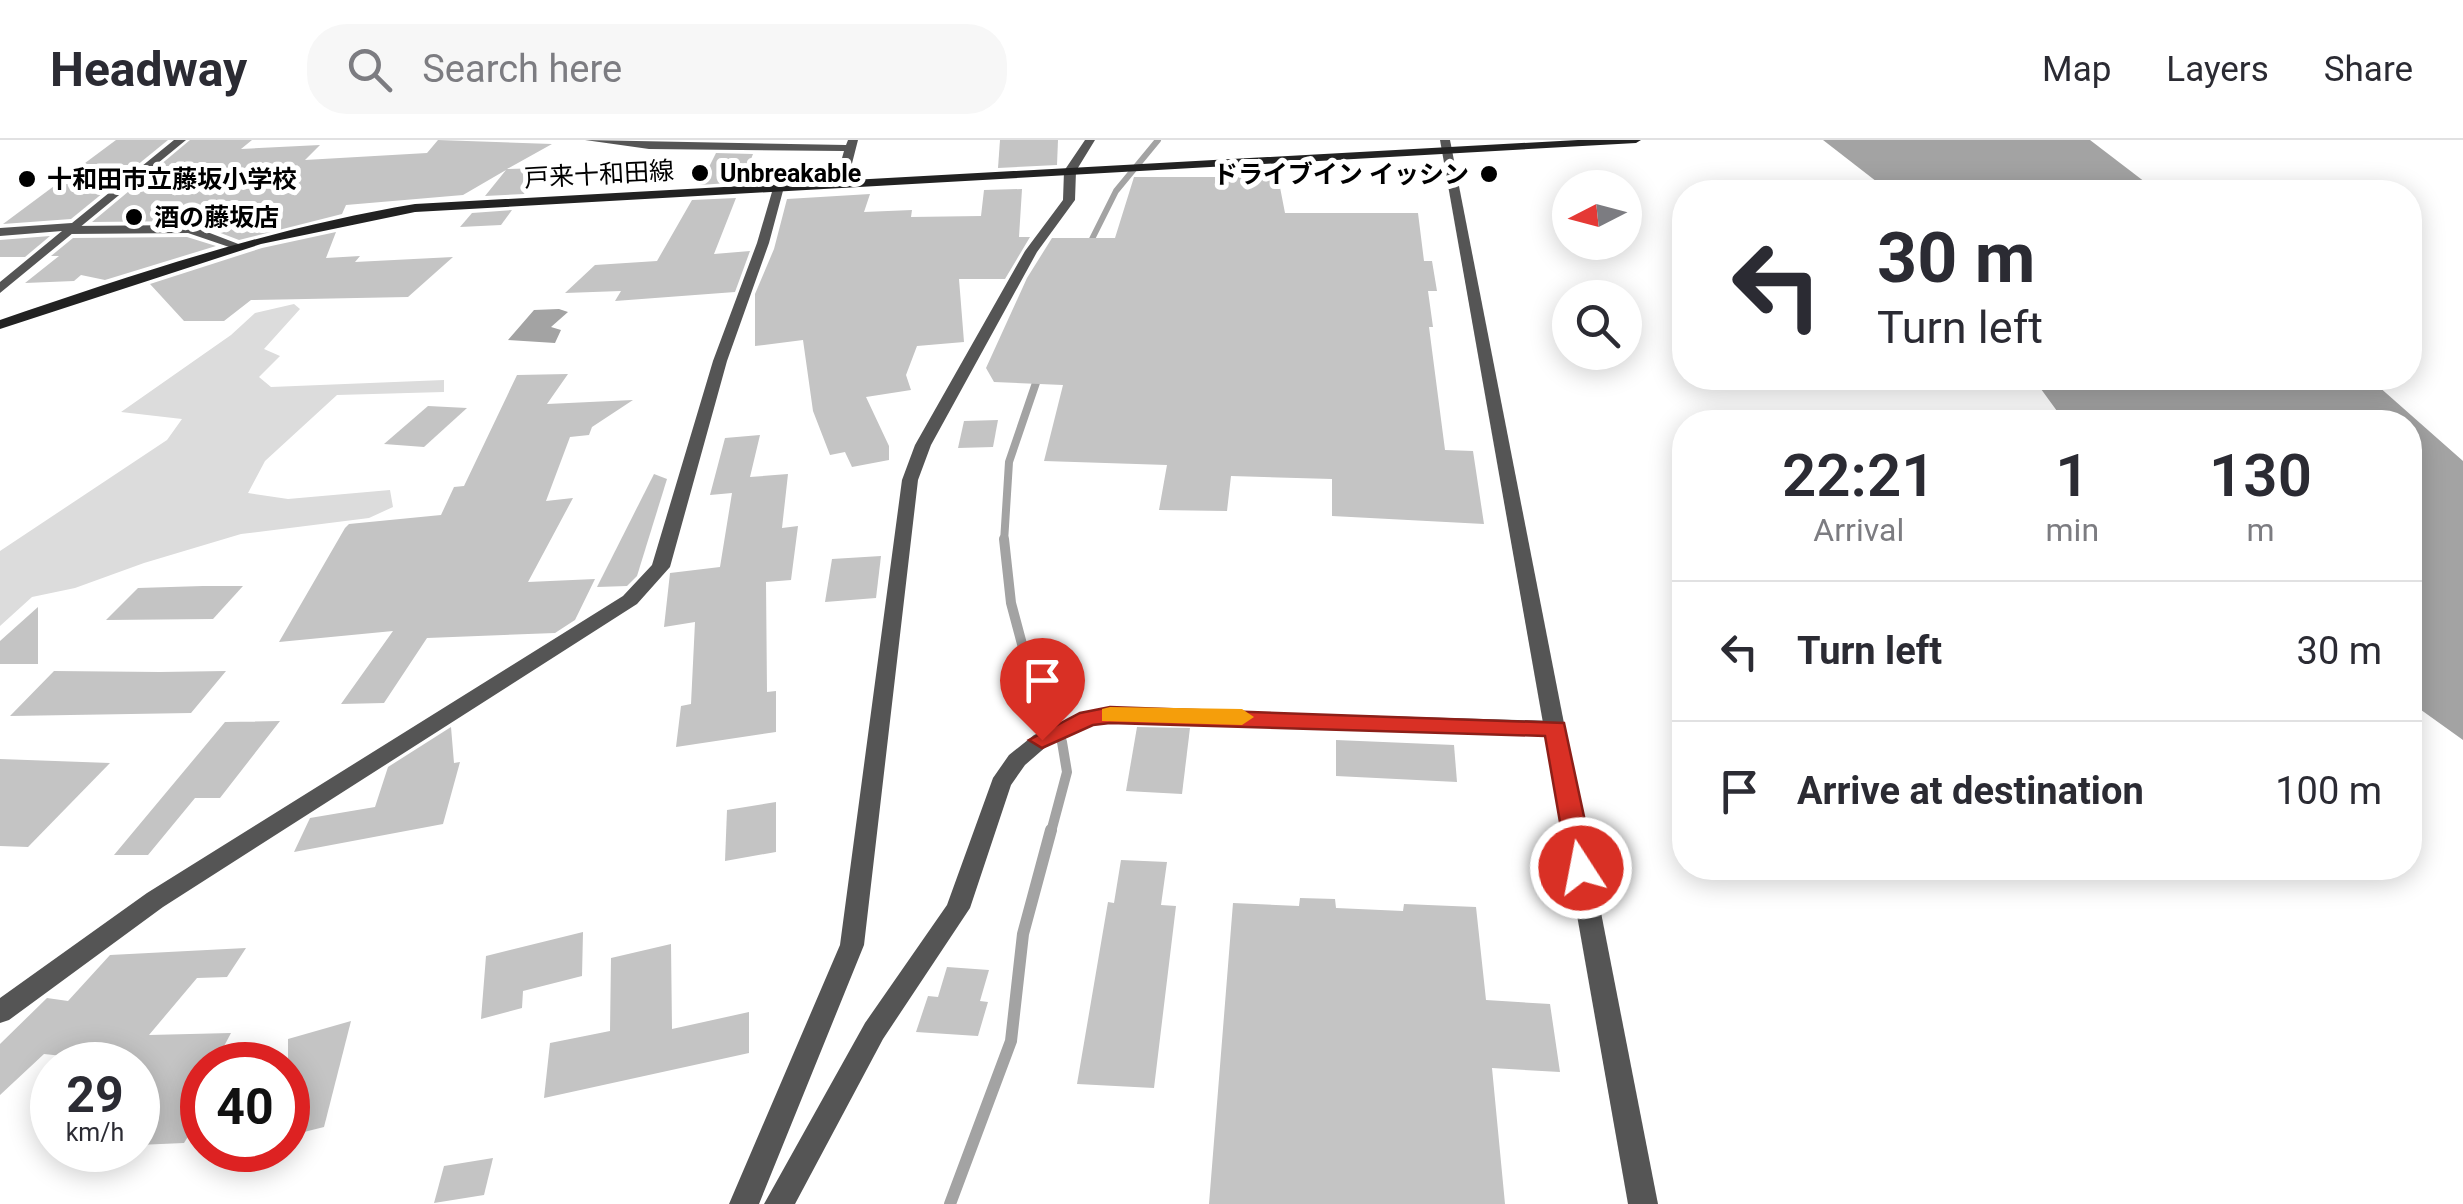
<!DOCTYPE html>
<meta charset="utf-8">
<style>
body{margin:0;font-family:Roboto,"Noto Sans JP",sans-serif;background:#f7f7f7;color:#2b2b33;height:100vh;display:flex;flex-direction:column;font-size:38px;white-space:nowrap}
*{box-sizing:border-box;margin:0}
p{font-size:32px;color:#7c7c81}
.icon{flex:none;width:55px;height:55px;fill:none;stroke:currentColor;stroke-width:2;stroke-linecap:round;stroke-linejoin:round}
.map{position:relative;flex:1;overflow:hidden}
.drawer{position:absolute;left:1672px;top:270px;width:750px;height:470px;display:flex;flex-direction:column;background:#fff;border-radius:40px;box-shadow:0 5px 25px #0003}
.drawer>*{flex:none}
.hud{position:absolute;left:1672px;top:40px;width:750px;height:210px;border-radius:40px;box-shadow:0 5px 25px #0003;background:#fff;color:#2b2b33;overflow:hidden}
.needle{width:65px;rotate:264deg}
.fabs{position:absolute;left:1552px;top:30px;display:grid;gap:20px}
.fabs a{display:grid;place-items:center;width:90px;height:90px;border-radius:50%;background:#fff;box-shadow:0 5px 25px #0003;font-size:50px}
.speed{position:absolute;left:30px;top:902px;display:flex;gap:20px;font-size:50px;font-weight:700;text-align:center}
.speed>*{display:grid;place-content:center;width:130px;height:130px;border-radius:50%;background:#fff;box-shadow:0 5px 25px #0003;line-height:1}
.speed small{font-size:25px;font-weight:400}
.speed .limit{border:15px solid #d22;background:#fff;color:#111}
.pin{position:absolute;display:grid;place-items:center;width:85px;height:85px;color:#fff;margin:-102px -42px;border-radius:50% 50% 50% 0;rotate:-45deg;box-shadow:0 0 10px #0007}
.pin .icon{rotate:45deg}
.me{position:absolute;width:110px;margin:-55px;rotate:349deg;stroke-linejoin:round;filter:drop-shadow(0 0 8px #0008)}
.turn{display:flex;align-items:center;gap:35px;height:210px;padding:0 40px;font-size:45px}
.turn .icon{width:130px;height:130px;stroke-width:2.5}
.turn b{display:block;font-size:70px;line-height:85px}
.eta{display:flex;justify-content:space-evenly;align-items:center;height:170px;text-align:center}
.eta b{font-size:60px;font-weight:600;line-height:70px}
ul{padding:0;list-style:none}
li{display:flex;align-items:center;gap:30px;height:140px;padding:0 40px;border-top:2px solid #e1e1e2}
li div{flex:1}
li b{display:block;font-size:38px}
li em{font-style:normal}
header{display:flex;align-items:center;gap:60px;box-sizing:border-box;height:140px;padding:0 50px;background:#fff;border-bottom:2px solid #e1e1e2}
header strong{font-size:48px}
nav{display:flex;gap:55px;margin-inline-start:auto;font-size:35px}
.search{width:700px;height:90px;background:#f7f7f7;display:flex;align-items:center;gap:25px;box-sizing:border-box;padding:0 35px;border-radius:40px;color:#7c7c81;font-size:38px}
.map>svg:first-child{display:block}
.green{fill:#dcdcdc}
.water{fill:#a3a3a3}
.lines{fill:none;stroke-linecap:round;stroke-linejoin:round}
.stream-far3{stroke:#a3a3a3;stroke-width:6}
.stream-far2{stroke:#a3a3a3;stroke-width:8}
.stream-far1{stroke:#a3a3a3;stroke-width:10}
.stream{stroke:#a3a3a3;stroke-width:12}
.building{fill:#c4c4c4}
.minor{fill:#555;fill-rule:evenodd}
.tertiary{fill:#555;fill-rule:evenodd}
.secondary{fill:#222;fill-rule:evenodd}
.route{fill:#d93025;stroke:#8d1f18;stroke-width:2.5}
.slow{fill:#f59e0b}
.poi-dot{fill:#000;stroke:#fff;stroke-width:4}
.labels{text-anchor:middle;stroke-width:10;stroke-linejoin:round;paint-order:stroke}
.far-poi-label{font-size:25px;font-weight:bold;fill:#000;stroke:#fff;text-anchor:start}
.far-street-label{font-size:25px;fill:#000;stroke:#fff}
</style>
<header>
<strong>Headway</strong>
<div class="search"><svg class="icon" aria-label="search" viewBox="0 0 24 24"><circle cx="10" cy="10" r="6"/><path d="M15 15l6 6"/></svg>Search here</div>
<nav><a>Map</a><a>Layers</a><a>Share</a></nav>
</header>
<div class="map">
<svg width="2463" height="1064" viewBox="0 0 2463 1064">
<rect width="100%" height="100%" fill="#fff"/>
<polygon class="green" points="294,164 300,169 264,209 280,216 259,237 271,247 444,240 444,252 337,255 265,321 248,353 288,359 390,350 393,367 369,378 241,394 144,423 75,448 32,457 0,486 0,411 167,300 182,279 121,272 231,195 255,173"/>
<g class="water">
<polygon points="1823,0 2090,0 2158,52 1890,52"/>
<polygon points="559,169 568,172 551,187 561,190 555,203 508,200 534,170"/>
<polygon points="2033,238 2369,238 2463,321 2463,600 2410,562 2410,282 2065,282"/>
</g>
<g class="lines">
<polyline class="stream-far3" points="1086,111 1116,51 1158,0"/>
<polyline class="stream-far2" points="1004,402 1009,322 1039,234"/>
<polyline class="stream-far1" points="1004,399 1011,463 1030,534 1062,602 1067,632 1051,692"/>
<polyline class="stream" points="950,1064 1011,901 1023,794 1051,690"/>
</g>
<g class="building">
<polygon points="116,0 168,0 71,79 3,84"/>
<polygon points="190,0 252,0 241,9 320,5 305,20 427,13 438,0 552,4 507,29 543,28 524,54 485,56 506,30 463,55 346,65 342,74 239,100 189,81 92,82"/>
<polygon points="1000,0 1058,0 1057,25 998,28"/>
<polygon points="716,13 753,14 742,42 700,45"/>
<polygon points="1134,37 1278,37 1285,73 1418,73 1424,121 1432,121 1437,151 1428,151 1433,187 1429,187 1445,310 1473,311 1484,384 1332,376 1332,339 1231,336 1227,371 1159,370 1167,325 1044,321 1063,245 994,242 986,228 1027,138 1052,98 1115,98"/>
<polygon points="1022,49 1019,97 1030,97 1005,139 959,139 964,202 917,206 906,235 911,250 866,257 889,306 889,320 852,327 845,312 830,315 813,271 803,200 755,206 755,154 774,109 787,59 870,54 864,72 912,70 911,77 981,76 984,50"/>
<polygon points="736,58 714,114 750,111 735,152 615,161 621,151 565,153 595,125 657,121 692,60"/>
<polygon points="512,70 501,85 460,87 472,73"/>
<polygon points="336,92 326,118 360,116 355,122 453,117 408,157 251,160 224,181 184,181 150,144 262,108"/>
<polygon points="50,96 25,117 0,117 0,100"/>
<polygon points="187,97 216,106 105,140 81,135 74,141 25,143 59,116 51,116 73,98"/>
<polygon points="568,234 547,264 633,260 592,287 589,295 570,297 546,361 573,358 528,442 595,439 575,480 555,493 427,498 384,563 341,564 393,491 279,502 345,388 349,384 441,375 454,347 464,346 517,235"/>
<polygon points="428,266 467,268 424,307 384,304"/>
<polygon points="998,280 993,307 958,308 964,281"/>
<polygon points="760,295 750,337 788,334 782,388 798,386 791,440 766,442 767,552 776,551 776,592 676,607 681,566 691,564 695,482 664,487 670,433 720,427 732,353 710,355 725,298"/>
<polygon points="654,334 667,339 637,436 627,446 597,447"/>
<polygon points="881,416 876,458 825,462 832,419"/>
<polygon points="203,446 243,446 213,479 106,480 138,448"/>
<polygon points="38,467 38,524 0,524 0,501"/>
<polygon points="54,531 160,532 226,531 191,573 10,576"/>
<polygon points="280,581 220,658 195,658 148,715 114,715 225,582"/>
<polygon points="451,587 454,623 460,622 443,684 294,712 310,678 375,667 388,627"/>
<polygon points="1137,587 1190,588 1182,654 1126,651"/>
<polygon points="1336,600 1454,605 1457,642 1336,636"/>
<polygon points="0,619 110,623 28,707 0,706"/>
<polygon points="776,662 776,712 725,721 727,670"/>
<polygon points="1121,720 1167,722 1161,765 1176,766 1154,948 1077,944 1108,762 1114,763"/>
<polygon points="1300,758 1335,759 1336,768 1403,771 1404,764 1476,767 1486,860 1550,864 1560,932 1492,928 1505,1064 1209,1064 1233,763 1299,766"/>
<polygon points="583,792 582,836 523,851 522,868 481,879 486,816"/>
<polygon points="671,804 672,889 749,872 749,913 544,958 550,903 610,891 611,818"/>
<polygon points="246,808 227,837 197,838 149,895 231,893 214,925 202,925 202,974 184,1003 138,1005 138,924 44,914 0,955 0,904 47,858 68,861 110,815"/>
<polygon points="947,827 989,830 980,861 988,862 978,896 916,892 928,856 938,857"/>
<polygon points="351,881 324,987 288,996 288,899"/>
<polygon points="493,1018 484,1055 434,1063 444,1026"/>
</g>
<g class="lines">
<g class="minor">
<polygon points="585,0 846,5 848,0 858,0 847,43 841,46 835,43 844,11 649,9"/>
<polygon points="1085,0 1095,0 1076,31 1075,60 1037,112 931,305 918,340 864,805 759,1064 729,1064 840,805 902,340 915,305 1025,111 1063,60 1064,31"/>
<polygon points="774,45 784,47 769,103 727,221 670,427 637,464 163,767 9,880 0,883 0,858 147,753 623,456 652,425 713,221 757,103"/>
<polygon points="189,85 241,105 235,109 188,93 70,94 64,90 70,86"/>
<polygon points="1110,568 1555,581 1565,588 1555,595 1110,582 1092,584 1048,605 1025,625 1011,645 970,768 883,899 795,1064 764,1064 865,883 947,765 993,638 1009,615 1034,595 1081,573"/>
</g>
<g class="tertiary">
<polygon points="174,0 186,0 0,153 0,142 62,91 0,96 0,88 72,83"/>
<polygon points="1440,0 1450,0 1658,1064 1628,1064"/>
</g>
<path class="secondary" d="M1578,0H1641L1636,3L415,72L261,104L0,189V180C137,133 272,88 415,64Z"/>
</g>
<polygon class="route" points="1110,567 1564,583 1595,728 1581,738 1568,728 1545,596 1110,583 1093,585 1042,608 1029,600 1080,573"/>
<polygon class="slow" points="1110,567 1242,569 1254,577 1242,585 1102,581 1102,569"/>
<g class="poi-dot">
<circle cx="700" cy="33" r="10"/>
<circle cx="1489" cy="34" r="10"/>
<circle cx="27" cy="39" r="10"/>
<circle cx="134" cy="77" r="10"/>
</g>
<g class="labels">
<g class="far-poi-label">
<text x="720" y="42">Unbreakable</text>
<text x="1469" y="43" text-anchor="end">ドライブイン イッシン</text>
<text x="47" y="48">十和田市立藤坂小学校</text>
<text x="154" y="86">酒の藤坂店</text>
</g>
<g class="far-street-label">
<text transform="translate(599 34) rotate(-3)" y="9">戸来十和田線</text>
</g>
</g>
</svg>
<div class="fabs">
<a><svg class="needle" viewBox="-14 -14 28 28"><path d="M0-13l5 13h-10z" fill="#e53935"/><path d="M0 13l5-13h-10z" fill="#7c7c81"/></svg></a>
<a><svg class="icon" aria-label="search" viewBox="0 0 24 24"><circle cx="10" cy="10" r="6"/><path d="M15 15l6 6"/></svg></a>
</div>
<div class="speed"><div>29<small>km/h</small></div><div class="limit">40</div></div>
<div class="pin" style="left:1042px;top:600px;background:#d93025"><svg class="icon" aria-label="arrive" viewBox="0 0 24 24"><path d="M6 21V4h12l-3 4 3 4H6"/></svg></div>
<svg class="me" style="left:1581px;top:728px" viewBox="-20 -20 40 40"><circle r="17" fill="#d93025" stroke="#fff" stroke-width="3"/><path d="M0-11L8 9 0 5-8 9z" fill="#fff"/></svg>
<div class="hud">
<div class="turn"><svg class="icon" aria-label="left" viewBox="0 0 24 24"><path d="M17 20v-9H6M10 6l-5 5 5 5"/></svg><div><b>30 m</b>Turn left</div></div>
</div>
<section class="drawer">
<div class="eta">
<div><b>22:21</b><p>Arrival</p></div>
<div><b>1</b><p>min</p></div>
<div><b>130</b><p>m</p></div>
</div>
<ul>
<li><svg class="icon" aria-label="left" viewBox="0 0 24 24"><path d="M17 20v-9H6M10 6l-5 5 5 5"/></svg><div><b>Turn left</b></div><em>30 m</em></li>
<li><svg class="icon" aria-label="arrive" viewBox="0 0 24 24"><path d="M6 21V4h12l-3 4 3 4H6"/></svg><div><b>Arrive at destination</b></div><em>100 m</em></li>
</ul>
</section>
</div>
